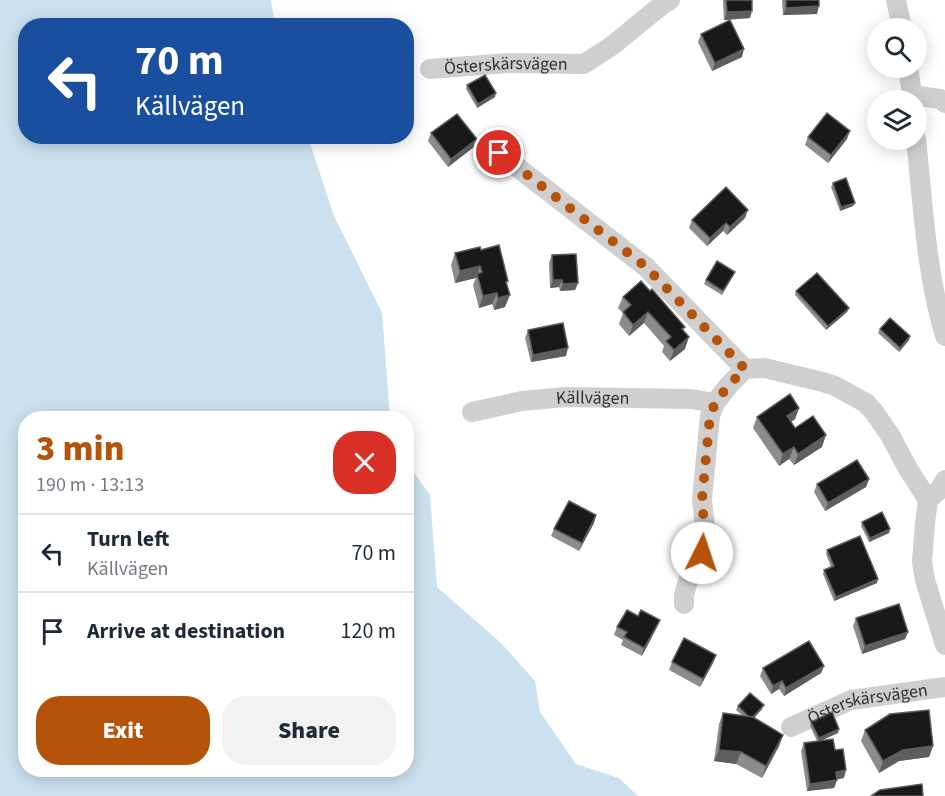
<!DOCTYPE html>
<meta charset="utf-8">
<style>
body{margin:0;font-family:"Source Sans 3",sans-serif;background:#f2f2f3;color:#1f2937;height:100vh;display:flex;flex-direction:column;font-size:22px;white-space:nowrap}
*{box-sizing:border-box;margin:0}
p{font-size:20px;color:#747a83}
.icon{flex:none;width:33px;height:33px;fill:none;stroke:currentColor;stroke-width:2;stroke-linecap:round;stroke-linejoin:round}
.map{position:relative;flex:1;overflow:hidden}
.drawer{position:absolute;left:18px;top:411px;width:396px;height:366px;display:flex;flex-direction:column;background:#fff;border-radius:24px;box-shadow:0 3px 15px #0003}
.drawer>*{flex:none}
.banner{position:absolute;left:18px;top:18px;width:396px;height:126px;border-radius:24px;box-shadow:0 3px 15px #0003;background:#1a4fa0;color:#fff;overflow:hidden}
.fabs{position:absolute;left:867px;top:18px;display:grid;gap:12px}
.fabs a{display:grid;place-items:center;width:60px;height:60px;border-radius:50%;background:#fff;box-shadow:0 3px 15px #0003;font-size:30px}
.pin{position:absolute;display:grid;place-items:center;width:51px;height:51px;color:#fff;margin:-26px;border:3px solid #fff;border-radius:50%;box-shadow:0 2px 6px #0007}
.me{position:absolute;width:66px;margin:-33px;rotate:4deg;stroke-linejoin:round;filter:drop-shadow(0 0 4px #0008)}
.turn{display:flex;align-items:center;gap:21px;height:126px;padding:0 18px;font-size:27px}
.turn .icon{width:78px;height:78px;stroke-width:2.5}
.turn b{display:block;font-size:42px;line-height:51px}
.round{display:grid;place-items:center;flex:none;width:63px;height:63px;border-radius:24px;background:#f2f2f3}
.summary{display:flex;align-items:center;justify-content:space-between;height:102px;padding:0 18px}
h1{font-size:36px;font-weight:800;line-height:45px;color:#b45309}
.primary-button{display:flex;gap:12px;margin-top:auto;padding:12px 18px}
.primary-button a{flex:1;height:69px;border-radius:24px;background:#b45309;color:#fff;font-size:24px;font-weight:800;line-height:69px;text-align:center}
.primary-button a+a{background:#f2f2f3;color:#1f2937}
ul{padding:0;list-style:none}
li{display:flex;align-items:center;gap:18px;height:78px;padding:0 18px;border-top:2px solid #e0e1e3}
li div{flex:1}
li b{display:block;font-size:22px}
li em{font-style:normal}
.map>svg:first-child{display:block}
.water{fill:#cce1ef}
.lines{fill:none;stroke-linecap:round;stroke-linejoin:round}
.street{stroke:#cfcfcf;stroke-width:20}
.wall{fill:#8c8c8c}
.shaded-wall{fill:#5e5e5e}
.building{fill:#191919;stroke:#5e5e5e;stroke-width:1.5}
.route{stroke:#b45309;stroke-width:10;stroke-dasharray:0 18}
.labels{text-anchor:middle;stroke-width:6;stroke-linejoin:round;paint-order:stroke}
.street-label{font-size:18px;fill:#323232;stroke:#fff}
</style>
<div class="map">
<svg width="945" height="796" viewBox="0 0 945 796">
<rect width="100%" height="100%" fill="#fff"/>
<polygon class="water" points="0,0 271,0 275,25 26,26 26,136 308,137 334,216 382,313 390,418 26,418 26,770 406,770 407,463 430,495 437,587 501,643 535,681 540,712 576,764 619,778 638,796 0,796"/>
<g class="lines">
<g class="street">
<polyline points="896,0 902,28"/>
<polyline points="908,68 913,100"/>
<path id="s1" d="M430,69L508,63L584,64L613,45L663,4L670,0"/>
<polyline points="912,95 940,99 945,103"/>
<path d="M916,139C923,205 926,272 945,336"/>
<polyline points="499,153 646,267 745,369"/>
<path id="s2" d="M472,412L522,401L566,397L691,399L715,403L729,385L745,369L764,368L823,382L835,386L866,403L874,412L890,435L907,467L928,500"/>
<polyline points="945,480 940,489 928,500 925,523 922,562 925,580 945,645"/>
<polyline points="684,604 684,595 688,581 702,553 706,537 702,499 710,416 715,403"/>
<path id="s3" d="M791,727L851,700L945,687"/>
</g>
</g>
<g class="wall">
<polygon points="723,0 752,0 750,18 724,20"/>
<polygon points="782,0 819,0 817,14 783,15"/>
<polygon points="701,34 742,57 712,71 698,42"/>
<polygon points="467,85 495,97 477,108 466,89"/>
<polygon points="431,133 477,139 474,147 448,167 428,141"/>
<polygon points="808,137 847,139 828,163 805,145"/>
<polygon points="833,183 855,203 853,206 840,211 831,187"/>
<polygon points="745,218 727,235 723,231 707,246 689,228 692,220"/>
<polygon points="481,250 507,285 505,307 494,310 492,304 479,308 473,285 476,278 455,283 451,265 455,253"/>
<polygon points="552,255 578,283 575,290 560,291 559,287 550,288 549,263"/>
<polygon points="733,276 722,295 704,284 706,280"/>
<polygon points="650,291 685,327 683,331 685,349 670,361 662,352 664,346 644,323 629,336 619,324 623,313 618,308 623,297"/>
<polygon points="796,291 849,308 847,312 826,330 795,295"/>
<polygon points="880,329 909,340 899,352 878,333"/>
<polygon points="528,330 566,356 531,362 525,338"/>
<polygon points="799,408 795,419 791,422 795,428 822,447 794,465 789,459 779,466 753,428 757,417"/>
<polygon points="869,479 866,487 825,511 814,492 817,484"/>
<polygon points="596,515 594,523 579,551 551,536 554,529"/>
<polygon points="862,522 890,529 889,533 869,542 861,526"/>
<polygon points="827,550 877,583 834,601 823,574 824,570 831,567 826,554"/>
<polygon points="638,616 660,620 657,627 642,656 621,645 623,640 614,635 617,627"/>
<polygon points="856,618 908,632 905,639 862,654 853,626"/>
<polygon points="716,655 713,663 700,687 669,670 672,662"/>
<polygon points="824,666 821,673 784,696 779,689 771,694 760,676 763,668"/>
<polygon points="738,706 762,709 754,718 783,735 779,746 762,778 736,764 714,761 719,724 723,713 743,716 736,710"/>
<polygon points="811,722 838,733 822,740 835,750 844,778 837,779 834,788 807,791 801,751 804,743 817,741 810,726"/>
<polygon points="865,730 933,746 929,757 899,761 879,773 861,741"/>
</g>
<g class="shaded-wall">
<polygon points="819,6 817,14 783,15 786,8"/>
<polygon points="752,11 750,18 724,20 727,12"/>
<polygon points="744,49 742,57 712,71 715,63"/>
<polygon points="496,93 495,97 477,108 478,104"/>
<polygon points="850,131 847,139 828,163 831,155"/>
<polygon points="477,139 474,147 448,167 451,159"/>
<polygon points="855,203 853,206 840,211 841,207"/>
<polygon points="748,210 745,218 727,235 730,227"/>
<polygon points="726,223 723,231 707,246 710,238"/>
<polygon points="480,266 476,278 455,283 460,271"/>
<polygon points="553,280 562,280 559,287 550,288"/>
<polygon points="578,283 575,290 560,291 563,284"/>
<polygon points="497,293 492,304 479,308 483,296"/>
<polygon points="510,295 505,307 494,310 498,298"/>
<polygon points="849,308 847,312 826,330 828,326"/>
<polygon points="648,312 644,323 629,336 633,325"/>
<polygon points="910,336 909,340 899,352 900,348"/>
<polygon points="689,337 685,349 670,361 674,350"/>
<polygon points="568,348 566,356 531,362 533,355"/>
<polygon points="799,408 795,419 783,428 787,416"/>
<polygon points="826,435 822,447 794,465 798,454"/>
<polygon points="794,447 789,459 779,466 783,454"/>
<polygon points="869,479 866,487 825,511 828,503"/>
<polygon points="596,515 594,523 579,551 582,543"/>
<polygon points="890,529 889,533 869,542 870,538"/>
<polygon points="878,579 877,583 834,601 836,597"/>
<polygon points="660,620 657,627 642,656 644,648"/>
<polygon points="908,632 905,639 862,654 865,646"/>
<polygon points="716,655 713,663 700,687 703,679"/>
<polygon points="824,666 821,673 784,696 786,688"/>
<polygon points="782,681 779,689 771,694 773,686"/>
<polygon points="764,705 762,709 750,723 752,719"/>
<polygon points="839,729 838,733 818,742 819,738"/>
<polygon points="783,735 779,746 762,778 766,766"/>
<polygon points="933,746 929,757 899,761 879,773 883,761 903,750"/>
<polygon points="719,750 741,752 736,764 714,761"/>
<polygon points="846,770 844,778 833,780 836,772"/>
<polygon points="837,780 834,788 807,791 810,784"/>
</g>
<g class="building">
<polygon points="726,0 752,0 752,11 727,12"/>
<polygon points="786,0 819,0 819,6 786,8"/>
<polygon points="730,20 744,49 715,63 701,34"/>
<polygon points="485,75 496,93 478,104 467,85"/>
<polygon points="827,113 850,131 831,155 808,137"/>
<polygon points="457,114 477,139 451,159 431,133"/>
<polygon points="846,178 855,203 841,207 833,183"/>
<polygon points="726,187 748,210 730,227 726,223 710,238 692,220"/>
<polygon points="499,245 508,281 506,282 510,295 498,298 497,293 483,296 477,274 482,272 480,266 460,271 455,253 480,247 481,250"/>
<polygon points="576,254 578,283 563,284 562,280 553,280 552,255"/>
<polygon points="717,261 735,272 723,291 706,280"/>
<polygon points="817,273 849,308 828,326 796,291"/>
<polygon points="641,281 650,291 652,289 685,327 682,329 689,337 674,350 666,341 671,337 648,312 633,325 623,312 631,305 623,297"/>
<polygon points="890,318 910,336 900,348 880,329"/>
<polygon points="563,323 568,348 533,355 528,330"/>
<polygon points="790,394 799,408 787,416 795,428 813,416 826,435 798,454 794,447 783,454 757,417"/>
<polygon points="857,460 869,479 828,503 817,484"/>
<polygon points="569,501 596,515 582,543 554,529"/>
<polygon points="882,512 890,529 870,538 862,522"/>
<polygon points="860,536 878,579 836,597 824,570 834,566 827,550"/>
<polygon points="899,604 908,632 865,646 856,618"/>
<polygon points="627,610 638,616 641,610 660,620 644,648 624,637 627,632 617,627"/>
<polygon points="684,638 716,655 703,679 672,662"/>
<polygon points="809,641 824,666 786,688 782,681 773,686 763,668"/>
<polygon points="750,693 764,705 753,717 749,717 738,706"/>
<polygon points="929,710 933,746 903,750 883,761 865,730 890,714"/>
<polygon points="832,712 839,729 819,738 811,722"/>
<polygon points="723,713 753,717 783,735 766,766 741,752 719,750"/>
<polygon points="833,739 835,750 843,749 846,770 836,772 837,780 810,784 804,743"/>
<polygon points="922,784 923,796 871,796 880,790"/>
</g>
<g class="lines">
<polyline class="route" points="499,153 646,267 745,369 729,385 715,403 710,416 702,499 705,537 702,553"/>
</g>
<g class="labels">
<g class="street-label">
<text dy="6" stroke="none"><textPath href="#s1" startOffset="76">Österskärsvägen</textPath></text>
<text dy="6" stroke="none"><textPath href="#s2" startOffset="122">Källvägen</textPath></text>
<text dy="6" stroke="none"><textPath href="#s3" startOffset="81">Österskärsvägen</textPath></text>
</g>
</g>
</svg>
<div class="fabs">
<a><svg class="icon" aria-label="search" viewBox="0 0 24 24"><circle cx="10" cy="10" r="6"/><path d="M15 15l6 6"/></svg></a>
<a><svg class="icon" aria-label="layers" viewBox="0 0 24 24"><path d="M12 4l9 5-9 5-9-5zM3 14l9 5 9-5"/></svg></a>
</div>
<div class="pin" style="left:499px;top:153px;background:#d93025"><svg class="icon" aria-label="arrive" viewBox="0 0 24 24"><path d="M6 21V4h12l-3 4 3 4H6"/></svg></div>
<svg class="me" style="left:702px;top:553px" viewBox="-20 -20 40 40"><circle r="19" fill="#fff"/><path d="M0-13L10 11 0 6-10 11z" fill="#b45309"/></svg>
<div class="banner">
<div class="turn"><svg class="icon" aria-label="left" viewBox="0 0 24 24"><path d="M17 20v-9H6M10 6l-5 5 5 5"/></svg><div><b>70 m</b>Källvägen</div></div>
</div>
<section class="drawer">
<div class="summary"><div><h1>3 min</h1><p>190 m · 13:13</p></div><a class="round" style="background:#d93025;color:#fff"><svg class="icon" aria-label="close" viewBox="0 0 24 24"><path d="M6 6l12 12M18 6L6 18"/></svg></a></div>
<ul>
<li><svg class="icon" aria-label="left" viewBox="0 0 24 24"><path d="M17 20v-9H6M10 6l-5 5 5 5"/></svg><div><b>Turn left</b><p>Källvägen</p></div><em>70 m</em></li>
<li><svg class="icon" aria-label="arrive" viewBox="0 0 24 24"><path d="M6 21V4h12l-3 4 3 4H6"/></svg><div><b>Arrive at destination</b></div><em>120 m</em></li>
</ul>
<div class="primary-button"><a>Exit</a><a>Share</a></div>
</section>
</div>
